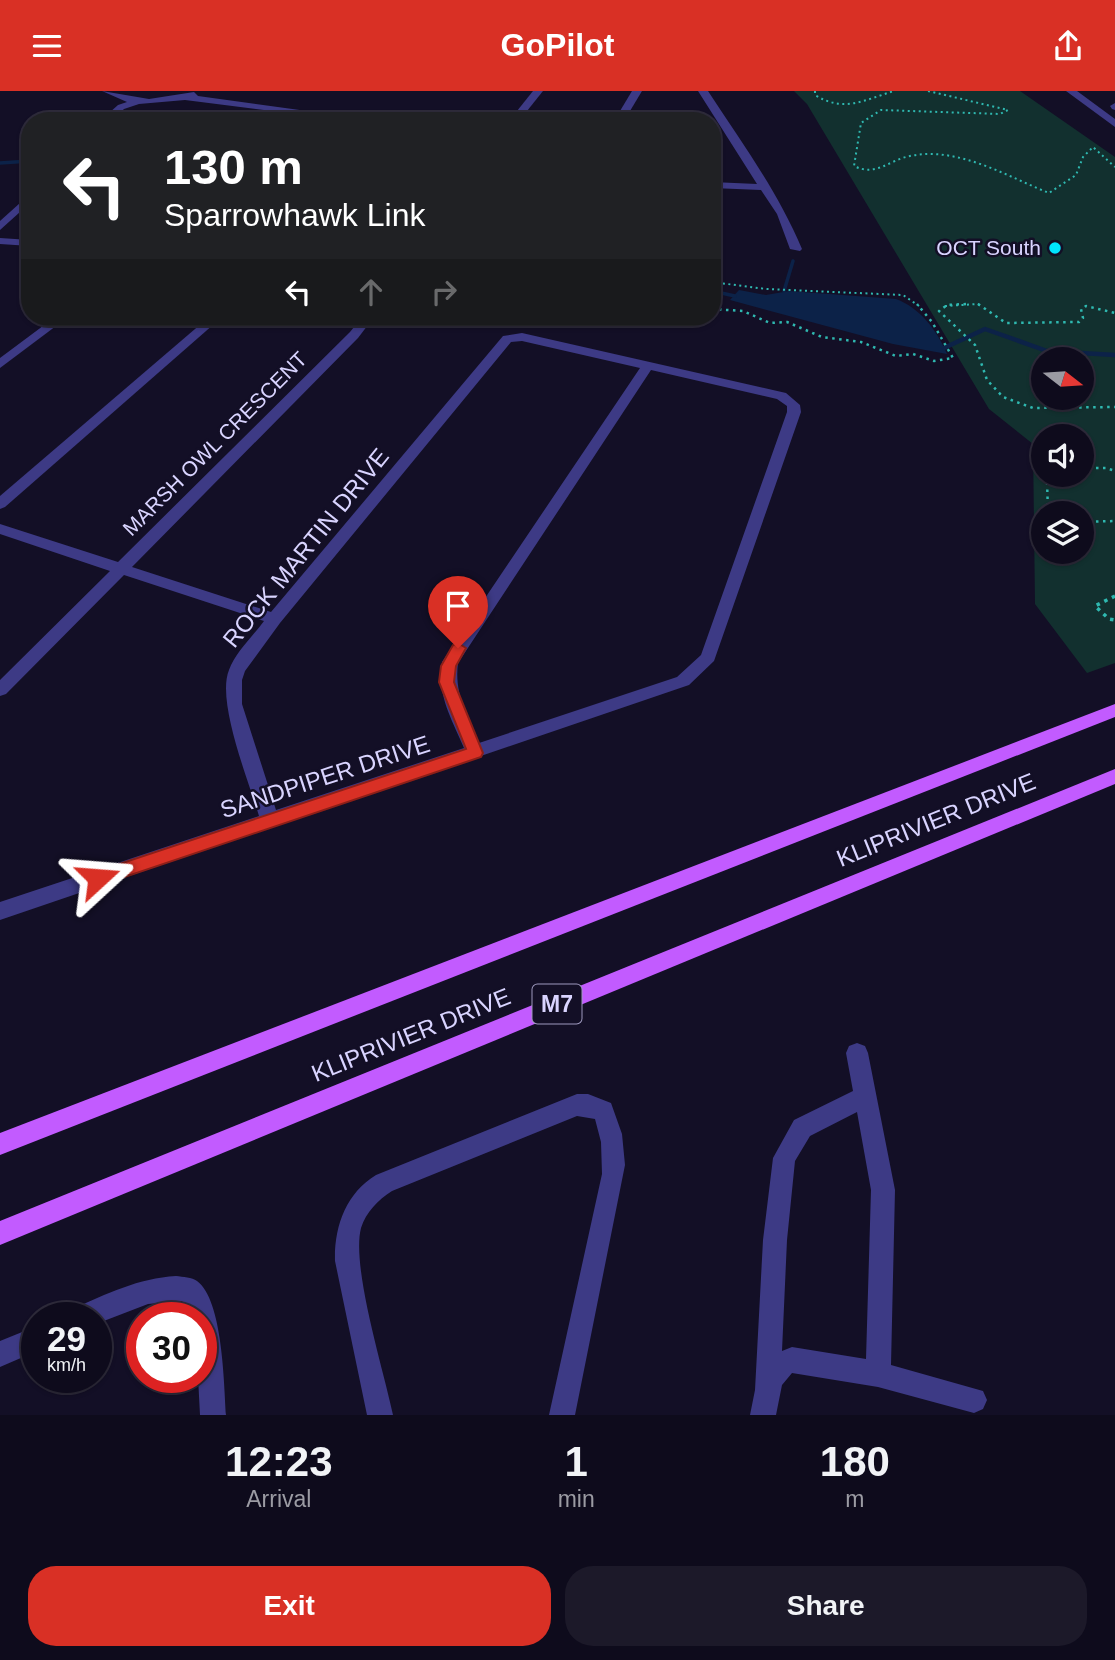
<!DOCTYPE html>
<style>
body{margin:0;font-family:Helvetica,sans-serif;background:#1c1929;color:#f1f3f6;height:100vh;display:flex;flex-direction:column;font-size:26px;white-space:nowrap}
*{box-sizing:border-box;margin:0}
p{font-size:23px;color:#9b9ba3}
.icon{flex:none;width:38px;height:38px;fill:none;stroke:currentColor;stroke-width:2;stroke-linecap:round;stroke-linejoin:round}
.map{position:relative;height:1324px;overflow:hidden}
.details{display:flex;flex-direction:column;background:#0e0b1c;flex:1}
.details>*{flex:none}
.guide{position:absolute;left:21px;top:21px;width:700px;height:214px;border-radius:28px;box-shadow:0 2px 5px #0004,0 0 0 2px #2e2b3b;background:#202124;color:#fff;overflow:hidden}
.needle{width:46px;rotate:107deg}
.buttons{position:absolute;left:1031px;top:256px;display:grid;gap:14px}
.buttons a{display:grid;place-items:center;width:63px;height:63px;border-radius:50%;background:#0e0b1c;box-shadow:0 2px 5px #0004,0 0 0 2px #2e2b3b;font-size:35px}
.speed{position:absolute;left:21px;top:1211px;display:flex;gap:14px;font-size:35px;font-weight:700;text-align:center}
.speed>*{display:grid;place-content:center;width:91px;height:91px;border-radius:50%;background:#0e0b1c;box-shadow:0 2px 5px #0004,0 0 0 2px #2e2b3b;line-height:1}
.speed small{font-size:18px;font-weight:400}
.speed .limit{border:10px solid #d22;background:#fff;color:#111}
.pin{position:absolute;display:grid;place-items:center;width:60px;height:60px;color:#fff;margin:-72px -30px;border-radius:50% 50% 50% 0;rotate:-45deg;box-shadow:0 0 7px #0007}
.pin .icon{rotate:45deg}
.me{position:absolute;width:77px;margin:-38px;rotate:71deg;stroke-linejoin:round;filter:drop-shadow(0 0 5px #0008)}
.turn{display:flex;align-items:center;gap:24px;height:147px;padding:0 28px;font-size:32px}
.turn .icon{width:91px;height:91px;stroke-width:2.5}
.turn b{display:block;font-size:49px;line-height:60px}
.lanes{display:flex;align-items:center;height:66px;padding:0 28px;background:#0003;justify-content:center;gap:35px;direction:ltr}
.lanes .off{opacity:.35}
.eta{display:flex;justify-content:space-evenly;align-items:center;height:119px;text-align:center}
.eta b{font-size:42px;font-weight:700;line-height:49px}
.primary-button{display:flex;gap:14px;margin-top:auto;padding:14px 28px}
.primary-button a{flex:1;height:80px;border-radius:28px;background:#d93025;color:#fff;font-size:28px;font-weight:700;line-height:80px;text-align:center}
.primary-button a+a{background:#1c1929;color:#f1f3f6}
header{display:flex;justify-content:space-between;align-items:center;height:91px;padding:0 28px;background:#d93025;color:#fff;font-size:32px;font-weight:700}
.map>svg:first-child{display:block}
.green{fill:#12302f;fill-rule:evenodd}
.water{fill:#0c2248}
.lines{fill:none;stroke-linecap:round;stroke-linejoin:round}
.stream-far1{stroke:#0c2248;stroke-width:3.5}
.stream{stroke:#0c2248;stroke-width:4.5}
.path-far2{stroke:#2fb8b0;stroke-width:2;stroke-dasharray:2 3.5;stroke-linecap:butt}
.path-far1{stroke:#2fb8b0;stroke-width:2.5;stroke-dasharray:2.5 4.5;stroke-linecap:butt}
.path{stroke:#2fb8b0;stroke-width:3.5;stroke-dasharray:3.5 5;stroke-linecap:butt}
.minor{fill:#3d3a85;fill-rule:evenodd}
.primary{fill:#c25bff;fill-rule:evenodd}
.route{fill:#d93025;stroke:#8d1f18;stroke-width:2}
.poi-dot{fill:#00e5ff;stroke:#130f26;stroke-width:2.5}
.labels{text-anchor:middle;stroke-width:5;stroke-linejoin:round;paint-order:stroke}
.far-poi-label{font-size:21px;fill:#d9d4ff;stroke:#130f26;text-anchor:end}
.far-street-label{font-size:21px;fill:#d9d4ff;stroke:#130f26}
.shield{fill:#130f26;stroke:#9e99be;stroke-width:2}
.shield-label{font-size:23px;font-weight:bold;fill:#d9d4ff}
.street-label{font-size:24px;fill:#d9d4ff;stroke:#130f26}
</style>
<header><svg class="icon" aria-label="menu" viewBox="0 0 24 24"><path d="M4 6h16M4 12h16M4 18h16"/></svg>GoPilot<svg class="icon" aria-label="share" viewBox="0 0 24 24"><path d="M12 15V3M7 8l5-5 5 5M5 13v7h14v-7"/></svg></header>
<div class="map">
<svg width="1115" height="1324" viewBox="0 0 1115 1324">
<rect width="100%" height="100%" fill="#130f26"/>
<path class="green" d="M794,0H1020L1115,66V572L1087,582L1035,513L1033,353L989,318L807,13ZM1043,268H1082V306H1043ZM1043,345H1082V383H1043ZM1043,422H1082V460H1043Z"/>
<path class="water" d="M739,199L766,204L789,200L896,208C920,217 937,239 947,263L893,253L730,209Z"/>
<g class="lines">
<g class="stream-far1">
<polyline points="0,72 30,70"/>
<polyline points="712,200 735,205"/>
<polyline points="784,200 793,170"/>
</g>
<polyline class="stream" points="944,257 985,238 1047,260 1115,264"/>
<g class="path-far2">
<path d="M815,0V4C844,22 864,9 894,0"/>
<path d="M928,0L1008,19L1000,23L881,19L861,32L854,75C876,86 889,69 910,65C958,55 1006,85 1049,102L1076,84L1083,66L1093,56L1115,76"/>
<polyline points="712,191 766,198 903,204 919,215"/>
<polyline points="945,215 978,213 981,215"/>
</g>
<g class="path-far1">
<polyline points="966,213 947,214 939,220 975,254 987,289 1003,306 1033,317 1115,316"/>
<polyline points="978,213 1006,232 1079,231 1083,227 1081,218 1086,215 1115,222"/>
<polyline points="712,218 743,220 770,232 787,231 822,246 861,251 896,265 913,263 934,270 953,267 932,231 917,213"/>
<polyline points="1082,377 1106,377 1115,380"/>
<polyline points="1048,422 1047,389 1056,383"/>
<polyline points="1082,431 1115,430"/>
</g>
<polyline class="path" points="1115,505 1095,515 1109,528 1115,529"/>
<g class="minor">
<polygon points="102,0 149,8 194,1 198,5 380,30 350,30 185,9 139,13 124,18 111,30 100,30 118,14 127,11"/>
<polygon points="533,0 543,0 519,30 509,30"/>
<polygon points="632,0 642,0 624,30 614,30"/>
<path d="M698,0H708C742,52 778,101 802,158L800,160L790,158L777,123L761,99L712,97V91L757,93Z"/>
<polygon points="1066,0 1077,0 1115,28 1115,36"/>
<polygon points="1115,12 1115,19 1112,18 1110,15"/>
<polygon points="30,103 30,112 0,139 0,130"/>
<polygon points="0,147 30,149 30,155 0,153"/>
<polygon points="55,226 68,226 0,277 0,267"/>
<polygon points="209,226 222,226 5,416 0,418 0,405"/>
<path d="M362,226H374L358,247L132,476L271,521L503,245L522,242L786,302L800,314L801,321L714,570L689,594L0,829V811L259,725C249,691 216,610 229,579C235,562 253,545 264,530L124,484L6,603L0,605V589L110,480L0,443V433L118,471L350,241ZM522,250L640,277L442,571C437,605 451,626 464,657L276,719L242,613V589L245,580L280,532L511,251ZM651,279L777,308L787,315V321L701,564L677,586L479,652C467,623 454,603 458,572Z"/>
<path d="M857,952L865,955L868,962L895,1099L891,1274L983,1300L987,1309L983,1318L974,1322L878,1296L792,1282L782,1294L776,1324H750L755,1299L763,1149L773,1067L794,1029L853,1000L846,962L849,955ZM857,1021L871,1099L866,1268L792,1256L782,1260L787,1149L795,1070L810,1045Z"/>
<path d="M577,1003H588L611,1012L622,1043L625,1074L575,1324H549L602,1083L601,1051L595,1028L577,1025L392,1100C378,1109 366,1121 361,1137C351,1176 384,1280 393,1324H367L335,1170C334,1136 346,1102 376,1084Z"/>
<path d="M176,1185C183,1186 192,1186 197,1190C223,1209 224,1294 226,1324H200L198,1286H201V1227H191L182,1210L148,1213L96,1233V1227H70L73,1218C106,1203 139,1187 176,1185Z"/>
<polygon points="37,1235 37,1260 0,1276 0,1250"/>
</g>
<g class="primary">
<polygon points="1115,613 1115,626 0,1064 0,1042"/>
<polygon points="1115,678 1115,693 0,1154 0,1130"/>
</g>
</g>
<polygon class="route" points="458,552 466,557 456,575 454,591 483,662 481,666 98,795 92,792 90,787 92,782 466,658 439,591 441,575 453,554"/>
<circle class="poi-dot" cx="1055" cy="157" r="7"/>
<g class="labels">
<g class="far-poi-label">
<text x="1041" y="164">OCT South</text>
</g>
<g class="far-street-label">
<text transform="translate(215 353) rotate(-45)" y="7">MARSH OWL CRESCENT</text>
</g>
<rect class="shield" x="532.5" y="893.5" width="49" height="39" rx="5"/>
<g class="shield-label">
<text x="557" y="921">M7</text>
</g>
<g class="street-label">
<text transform="translate(306 457) rotate(-51)" y="8">ROCK MARTIN DRIVE</text>
<text transform="translate(325 686) rotate(-18)" y="8">SANDPIPER DRIVE</text>
<text transform="translate(936 729) rotate(-22)" y="8">KLIPRIVIER DRIVE</text>
<text transform="translate(411 944) rotate(-22)" y="8">KLIPRIVIER DRIVE</text>
</g>
</g>
</svg>
<div class="buttons">
<a><svg class="needle" viewBox="-14 -14 28 28"><path d="M0-13l5 13h-10z" fill="#e53935"/><path d="M0 13l5-13h-10z" fill="#9b9ba3"/></svg></a>
<a><svg class="icon" aria-label="sound" viewBox="0 0 24 24"><path d="M4 9h4l5-4v14l-5-4H4zM17 9q2 3 0 6"/></svg></a>
<a><svg class="icon" aria-label="layers" viewBox="0 0 24 24"><path d="M12 4l9 5-9 5-9-5zM3 14l9 5 9-5"/></svg></a>
</div>
<div class="speed"><div>29<small>km/h</small></div><div class="limit">30</div></div>
<div class="pin" style="left:458px;top:557px;background:#d93025"><svg class="icon" aria-label="arrive" viewBox="0 0 24 24"><path d="M6 21V4h12l-3 4 3 4H6"/></svg></div>
<svg class="me" style="left:98px;top:787px" viewBox="-20 -20 40 40"><path d="M0-17L14 15 0 8-14 15z" fill="#d93025" stroke="#fff" stroke-width="4"/></svg>
<div class="guide">
<div class="turn"><svg class="icon" aria-label="left" viewBox="0 0 24 24"><path d="M17 20v-9H6M10 6l-5 5 5 5"/></svg><div><b>130 m</b>Sparrowhawk Link</div></div>
<div class="lanes"><svg class="icon" aria-label="left" viewBox="0 0 24 24"><path d="M17 20v-9H6M10 6l-5 5 5 5"/></svg><svg class="icon off" aria-label="ahead" viewBox="0 0 24 24"><path d="M12 20V5M6 11l6-6 6 6"/></svg><svg class="icon off" aria-label="right" viewBox="0 0 24 24"><path d="M7 20v-9h11M14 6l5 5-5 5"/></svg></div>
</div>
</div>
<section class="details">
<div class="eta">
<div><b>12:23</b><p>Arrival</p></div>
<div><b>1</b><p>min</p></div>
<div><b>180</b><p>m</p></div>
</div>
<div class="primary-button"><a>Exit</a><a>Share</a></div>
</section>
